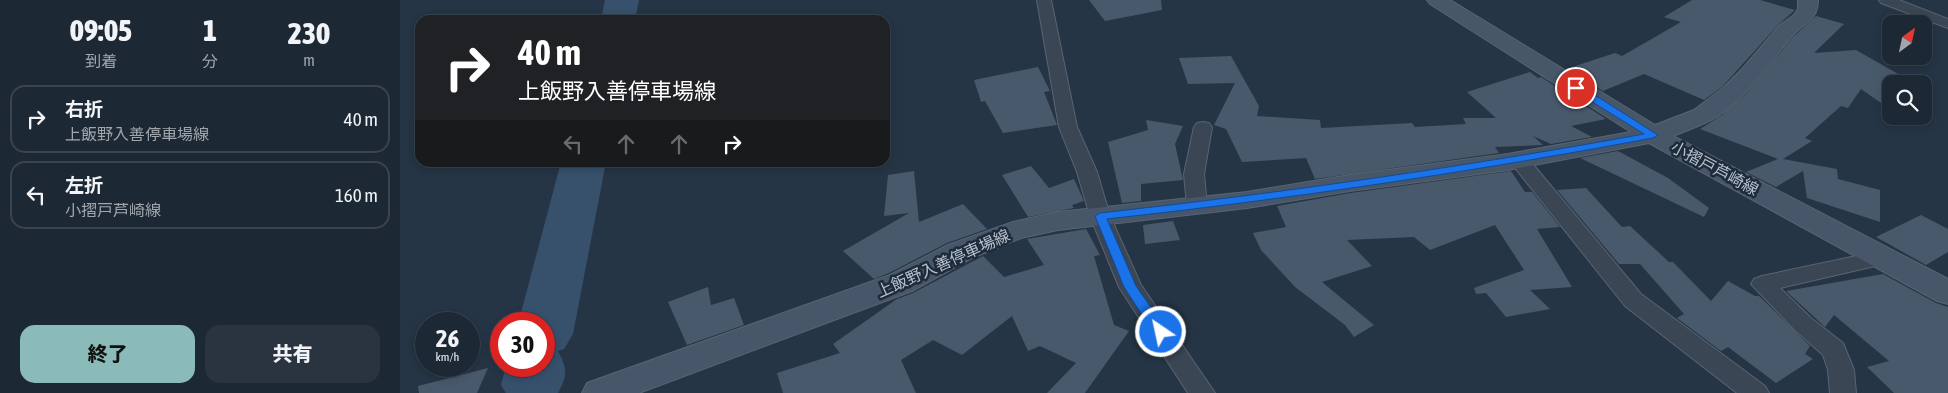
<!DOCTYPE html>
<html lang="ja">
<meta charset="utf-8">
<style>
body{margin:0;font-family:"Asap Condensed","Noto Sans JP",sans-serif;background:#293440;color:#f1f3f6;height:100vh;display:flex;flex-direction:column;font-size:19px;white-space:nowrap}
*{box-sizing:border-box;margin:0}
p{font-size:16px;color:#a0a6ac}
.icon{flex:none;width:28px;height:28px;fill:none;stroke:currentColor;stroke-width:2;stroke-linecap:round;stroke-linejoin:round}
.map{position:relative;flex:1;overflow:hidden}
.drawer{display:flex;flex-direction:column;background:#1c2834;width:400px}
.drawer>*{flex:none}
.hud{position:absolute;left:15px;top:15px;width:475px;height:152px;border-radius:15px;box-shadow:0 2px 8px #0003,0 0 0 1px #3a444f;background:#202124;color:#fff;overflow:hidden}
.needle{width:32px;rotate:33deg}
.buttons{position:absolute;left:1482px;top:15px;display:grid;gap:10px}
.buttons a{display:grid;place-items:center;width:50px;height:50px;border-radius:10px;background:#1c2834;box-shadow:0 2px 8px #0003,0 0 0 1px #3a444f;font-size:25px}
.speed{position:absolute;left:15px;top:312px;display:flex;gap:10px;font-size:25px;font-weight:700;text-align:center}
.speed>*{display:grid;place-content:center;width:65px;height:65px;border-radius:50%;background:#1c2834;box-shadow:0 2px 8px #0003,0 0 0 1px #3a444f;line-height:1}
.speed small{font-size:12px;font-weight:400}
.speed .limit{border:8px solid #d22;background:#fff;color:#111}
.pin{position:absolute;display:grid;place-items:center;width:42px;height:42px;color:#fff;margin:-21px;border:2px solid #fff;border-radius:50%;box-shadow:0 1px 5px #0007}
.me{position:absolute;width:55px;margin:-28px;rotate:326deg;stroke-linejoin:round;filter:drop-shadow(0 0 4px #0008)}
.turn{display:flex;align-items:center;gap:18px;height:105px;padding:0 20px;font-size:22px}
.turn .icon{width:65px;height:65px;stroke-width:2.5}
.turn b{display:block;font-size:35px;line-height:42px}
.lanes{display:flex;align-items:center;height:48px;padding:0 20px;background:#0003;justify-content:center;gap:25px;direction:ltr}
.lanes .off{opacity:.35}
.eta{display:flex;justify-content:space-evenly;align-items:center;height:85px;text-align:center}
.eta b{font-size:30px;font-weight:800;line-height:35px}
.primary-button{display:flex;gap:10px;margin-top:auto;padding:10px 20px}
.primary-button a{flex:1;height:58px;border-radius:15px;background:#8bbbb9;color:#111;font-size:20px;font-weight:800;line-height:58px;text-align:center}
.primary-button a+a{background:#293440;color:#f1f3f6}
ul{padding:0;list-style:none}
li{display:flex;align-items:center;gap:15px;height:68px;margin:0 10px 8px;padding:0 10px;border:2px solid #3a444f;border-radius:15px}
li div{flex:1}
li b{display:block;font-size:19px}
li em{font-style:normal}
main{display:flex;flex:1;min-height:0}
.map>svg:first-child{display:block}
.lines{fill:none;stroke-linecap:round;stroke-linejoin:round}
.river{fill:#37516d;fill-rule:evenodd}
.building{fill:#49596c}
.street-casing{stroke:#586472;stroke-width:2}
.secondary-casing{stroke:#586472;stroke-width:2}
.street{fill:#3a4654;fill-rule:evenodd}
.secondary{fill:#475668;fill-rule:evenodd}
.route{fill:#1a73e8;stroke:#114b97}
.labels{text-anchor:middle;stroke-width:5;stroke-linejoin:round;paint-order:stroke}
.street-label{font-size:16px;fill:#b7c1ce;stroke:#1e2b3a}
</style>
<main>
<section class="drawer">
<div class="eta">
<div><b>09:05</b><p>到着</p></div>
<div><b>1</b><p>分</p></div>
<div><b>230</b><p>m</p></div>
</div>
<ul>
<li><svg class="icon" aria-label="right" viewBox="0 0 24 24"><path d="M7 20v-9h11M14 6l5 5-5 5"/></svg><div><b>右折</b><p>上飯野入善停車場線</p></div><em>40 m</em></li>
<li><svg class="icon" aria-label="left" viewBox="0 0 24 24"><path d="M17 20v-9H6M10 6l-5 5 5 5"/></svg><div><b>左折</b><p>小摺戸芦崎線</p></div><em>160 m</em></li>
</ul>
<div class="primary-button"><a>終了</a><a>共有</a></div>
</section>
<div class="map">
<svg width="1548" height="393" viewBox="0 0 1548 393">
<rect width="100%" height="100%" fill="#253545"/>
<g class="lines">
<g class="river">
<polygon points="205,0 239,0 235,20 201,20"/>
<path d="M161,162H206L173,334L164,349L158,351C167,368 168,375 158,393H106L101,385L106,366H144V324H118Z"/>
</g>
</g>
<g class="building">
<polygon points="689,0 761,0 762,10 705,21"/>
<polygon points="1292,0 1360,0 1395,10 1379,24 1322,87 1304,100 1244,74 1203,91 1166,69 1215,53 1222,56 1281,22 1264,17"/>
<polygon points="1416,16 1444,24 1414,53 1456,50 1500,75 1490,75 1491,76 1491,110 1461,89 1448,108 1441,106 1405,138 1412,141 1383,159 1437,169 1438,179 1480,190 1480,222 1407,198 1403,171 1376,187 1346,172 1378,159 1300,129 1322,115 1345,95 1393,37"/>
<polygon points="831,56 859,106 857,116 920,120 921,128 1012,123 1015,127 1066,124 1063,118 1096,118 1067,92 1130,72 1138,78 1141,77 1206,119 1171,126 1192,137 1151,144 1133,136 1143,145 1095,147 1099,153 915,179 906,158 842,162 826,129 814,125 835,83 788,84 779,58"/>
<polygon points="638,67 650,91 644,92 657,125 603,133 585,101 581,102 574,80"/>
<polygon points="746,120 783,126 775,144 783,180 741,184 741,201 722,203 708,142 748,130"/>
<polygon points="1218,151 1268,178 1309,208 1304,217 1180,158"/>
<polygon points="631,166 649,188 674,179 684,201 672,205 674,208 628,217 602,175"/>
<polygon points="514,171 519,222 563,204 587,229 547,243 489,273 474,279 443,251 509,213 484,216 488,175"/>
<polygon points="1111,171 1125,192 1132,192 1160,227 1137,229 1172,287 1130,290 1150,309 1106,317 1086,293 1076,294 1074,288 1124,270 1095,225 1030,250 1014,237 947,240 972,266 922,282 974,325 954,337 945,325 895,287 861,250 853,233 886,227 877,206 950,193"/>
<polygon points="1186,188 1222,227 1230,226 1269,262 1273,262 1311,301 1328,281 1355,296 1359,296 1410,346 1405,354 1413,359 1376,383 1328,347 1321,351 1277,318 1284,314 1240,264 1219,264 1157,190"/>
<polygon points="1521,215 1548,229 1548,252 1526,265 1476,237"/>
<polygon points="773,221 780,240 745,244 743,225"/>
<polygon points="686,229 700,255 694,256 714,325 729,331 685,393 647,393 676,363 640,346 628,351 612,316 562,355 533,340 501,360 516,393 383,393 377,373 440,353 433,344 497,299 513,293 583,256 604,277 644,265 627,239"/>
<polygon points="1483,274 1536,303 1548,307 1548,393 1494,393 1467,367 1489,361 1434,315 1425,327 1386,291"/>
<polygon points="308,287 311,305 334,298 344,325 287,345 268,302"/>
<polygon points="88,368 77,393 19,393 18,386"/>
</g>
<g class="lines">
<defs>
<g id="street">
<polygon points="637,0 651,0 677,127 697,172 710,216 741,285 815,393 788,393 719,287 690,216 677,172 659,127"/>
<polygon points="1479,0 1499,0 1548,19 1548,28 1481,3"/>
<polygon points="803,122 809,123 812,127 804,174 807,206 804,210 797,212 790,210 787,206 784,174 794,127 797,123"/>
<polygon points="1119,154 1126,156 1241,294 1365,386 1369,393 1337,393 1225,306 1112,164 1110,160 1112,156"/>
<polygon points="1480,251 1488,253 1491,258 1488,263 1380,288 1411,318 1443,343 1454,370 1456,393 1430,393 1428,370 1423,355 1395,330 1351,284 1354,279 1362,276"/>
</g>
<path id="secondary" d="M1027,0H1050L1255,125L1294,110L1323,88L1343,68L1380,25L1394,15L1398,9V0H1418C1418,21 1404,22 1392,36C1368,64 1343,104 1309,121C1297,127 1285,131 1273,136L1548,279V304L1537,301L1249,143L1108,170L950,191L847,208L658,230L621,238L570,259L512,291L239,393H182L187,383L490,275L548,245L613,222L658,212L847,192L950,175L1108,154L1231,132L1030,4Z"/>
</defs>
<use href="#street" class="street-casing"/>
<use href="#secondary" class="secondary-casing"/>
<use href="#street" class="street"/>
<use href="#secondary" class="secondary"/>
</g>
<path class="route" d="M1173,85H1179L1258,135L1253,138C1072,172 890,199 707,219L736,286L768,332L766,336H756L724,287L695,216L700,213C882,193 1064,167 1244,134L1173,90Z"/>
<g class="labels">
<g class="street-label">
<text transform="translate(1315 168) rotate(28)" y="6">小摺戸芦崎線</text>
<text transform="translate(543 263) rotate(-24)" y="6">上飯野入善停車場線</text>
</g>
</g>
</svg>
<div class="buttons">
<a><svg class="needle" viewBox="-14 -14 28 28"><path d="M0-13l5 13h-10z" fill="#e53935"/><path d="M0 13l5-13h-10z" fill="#a0a6ac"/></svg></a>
<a><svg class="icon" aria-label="search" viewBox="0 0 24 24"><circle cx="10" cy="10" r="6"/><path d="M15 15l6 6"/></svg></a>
</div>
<div class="speed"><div>26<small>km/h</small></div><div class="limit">30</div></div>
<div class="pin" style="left:1176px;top:88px;background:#d93025"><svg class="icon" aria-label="arrive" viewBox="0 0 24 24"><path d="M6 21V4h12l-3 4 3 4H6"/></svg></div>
<svg class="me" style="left:761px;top:332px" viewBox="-20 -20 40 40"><circle r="17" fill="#1a73e8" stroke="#fff" stroke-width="3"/><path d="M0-11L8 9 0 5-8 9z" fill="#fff"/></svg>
<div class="hud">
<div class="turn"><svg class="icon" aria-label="right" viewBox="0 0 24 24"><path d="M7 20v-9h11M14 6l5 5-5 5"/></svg><div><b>40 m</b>上飯野入善停車場線</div></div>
<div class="lanes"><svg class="icon off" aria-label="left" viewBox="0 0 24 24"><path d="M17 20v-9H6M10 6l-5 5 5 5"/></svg><svg class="icon off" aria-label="ahead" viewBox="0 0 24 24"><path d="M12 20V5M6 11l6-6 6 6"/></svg><svg class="icon off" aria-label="ahead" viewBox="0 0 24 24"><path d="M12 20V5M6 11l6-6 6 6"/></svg><svg class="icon" aria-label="right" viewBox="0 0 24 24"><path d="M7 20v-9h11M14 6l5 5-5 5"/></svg></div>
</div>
</div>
</main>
